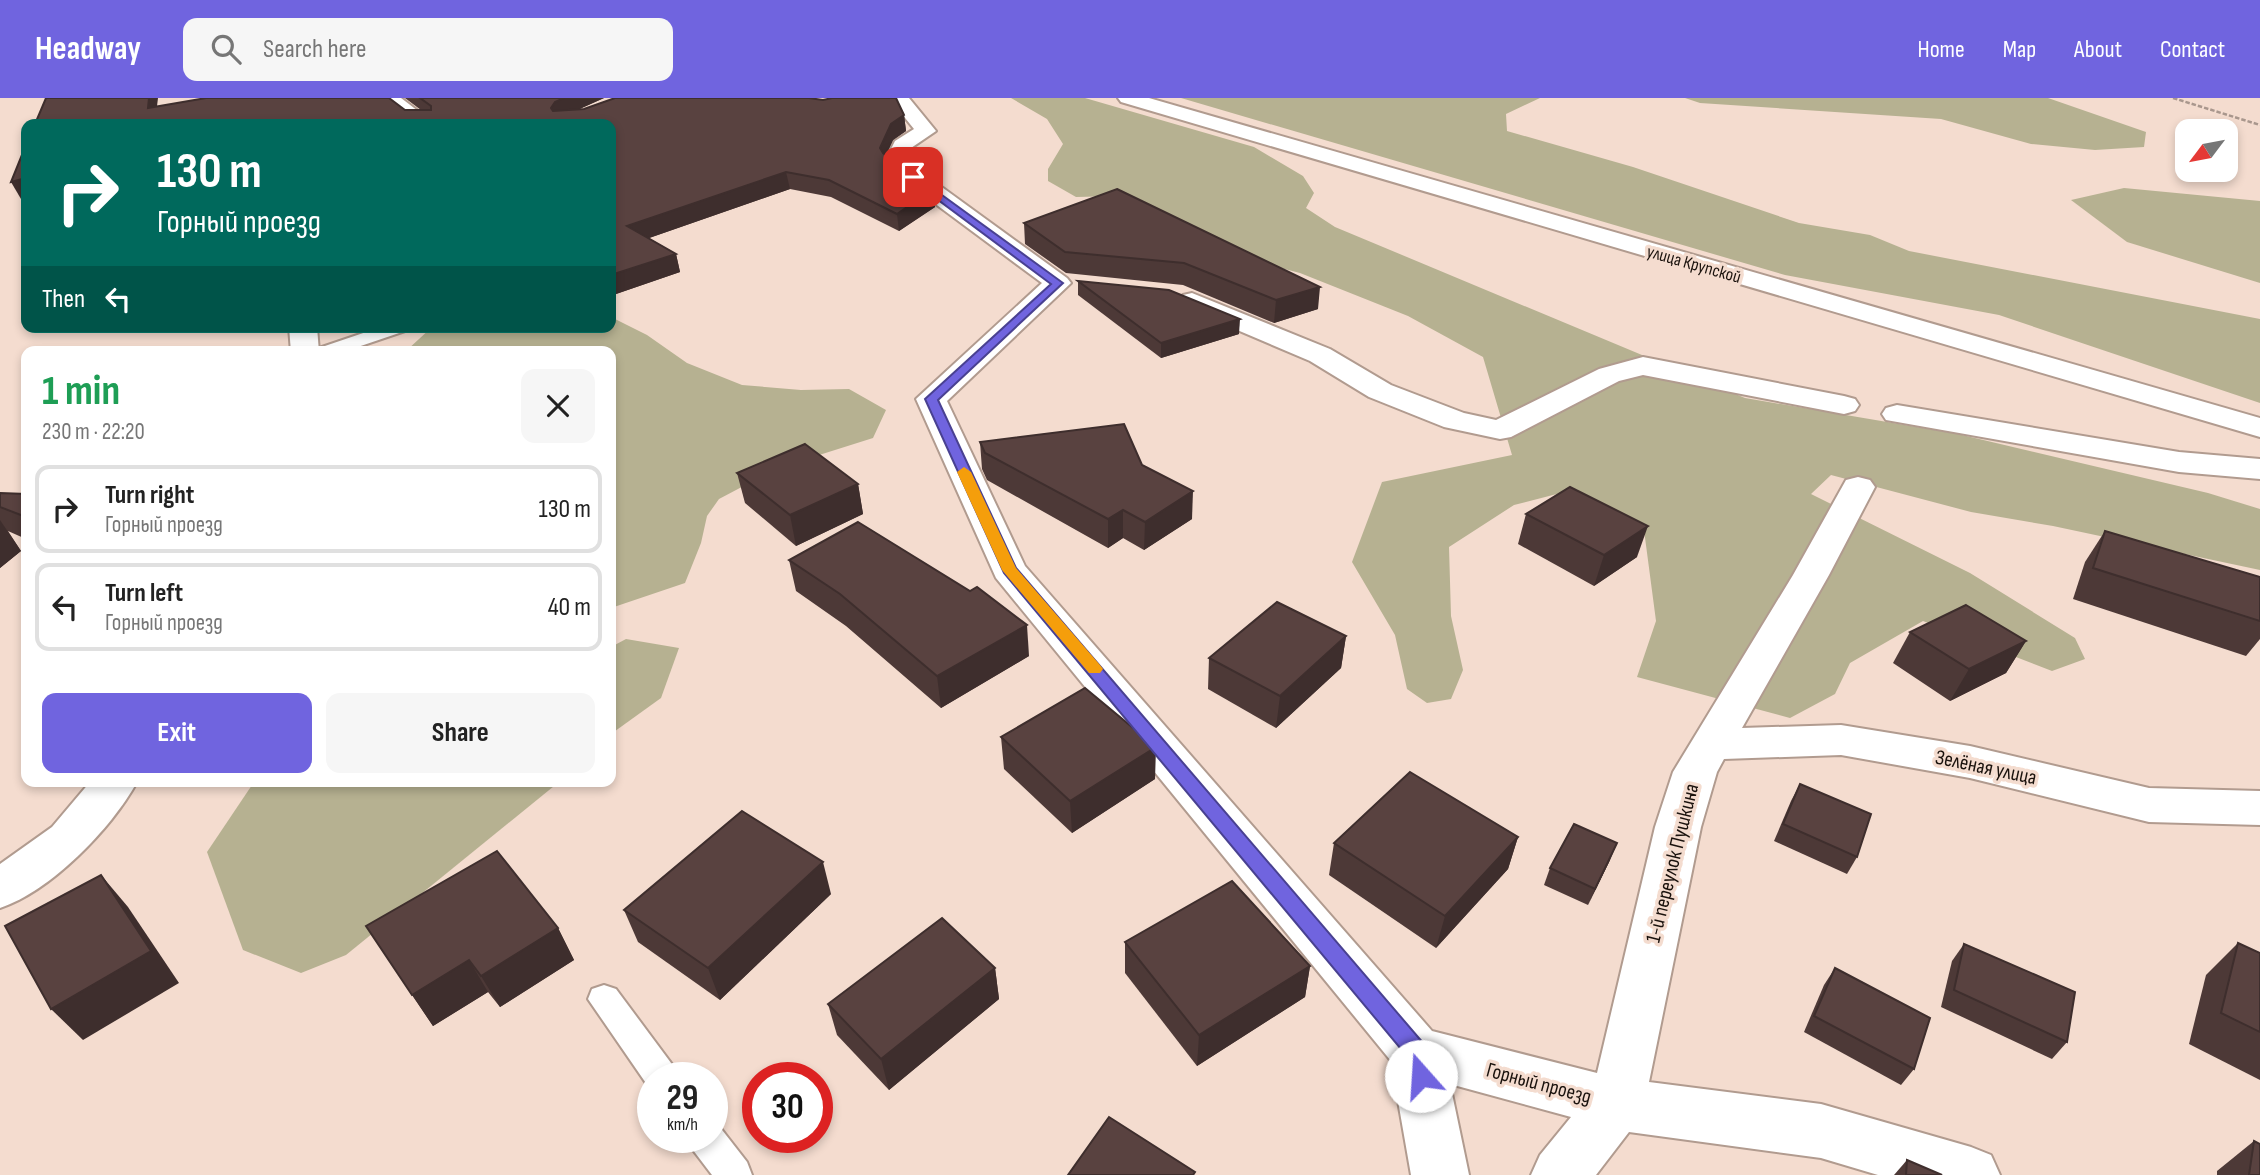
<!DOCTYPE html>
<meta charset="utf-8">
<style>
body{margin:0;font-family:"Sofia Sans Condensed",sans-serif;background:#f6f6f6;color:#222;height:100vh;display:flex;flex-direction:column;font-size:26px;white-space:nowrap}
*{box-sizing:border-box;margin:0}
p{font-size:23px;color:#767676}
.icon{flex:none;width:38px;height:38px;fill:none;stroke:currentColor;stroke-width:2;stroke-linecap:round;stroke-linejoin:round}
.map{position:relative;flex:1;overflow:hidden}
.drawer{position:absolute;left:21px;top:248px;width:595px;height:441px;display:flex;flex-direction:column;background:#fff;border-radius:14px;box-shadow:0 4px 10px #0003}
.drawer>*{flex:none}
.hud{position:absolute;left:21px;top:21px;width:595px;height:214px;border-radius:14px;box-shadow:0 4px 10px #0003;background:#00695c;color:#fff;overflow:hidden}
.needle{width:46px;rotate:238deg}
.buttons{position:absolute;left:2175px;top:21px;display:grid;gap:14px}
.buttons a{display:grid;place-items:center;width:63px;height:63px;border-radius:14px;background:#fff;box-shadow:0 4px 10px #0003;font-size:35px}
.speed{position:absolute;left:637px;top:964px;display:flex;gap:14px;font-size:35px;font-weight:700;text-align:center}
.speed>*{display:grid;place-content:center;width:91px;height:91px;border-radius:50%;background:#fff;box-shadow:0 4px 10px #0003;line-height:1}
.speed small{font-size:18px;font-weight:400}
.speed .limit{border:10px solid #d22;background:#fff;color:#111}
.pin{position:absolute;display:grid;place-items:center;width:60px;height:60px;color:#fff;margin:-30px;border-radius:14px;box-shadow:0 4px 10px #0006}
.me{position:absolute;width:77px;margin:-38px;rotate:341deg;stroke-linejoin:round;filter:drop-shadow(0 0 5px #0008)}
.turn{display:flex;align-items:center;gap:24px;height:147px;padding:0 21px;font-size:32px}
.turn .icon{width:91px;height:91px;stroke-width:2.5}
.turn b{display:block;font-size:49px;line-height:60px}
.then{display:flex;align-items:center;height:66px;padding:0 21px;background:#0003;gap:14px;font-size:26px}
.round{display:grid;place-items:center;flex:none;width:74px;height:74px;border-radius:14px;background:#f6f6f6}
.summary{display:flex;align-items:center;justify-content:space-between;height:119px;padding:0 21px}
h1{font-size:42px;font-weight:700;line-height:52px;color:#1e9e55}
.action{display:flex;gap:14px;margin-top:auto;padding:14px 21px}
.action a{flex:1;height:80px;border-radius:14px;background:#7064df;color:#fff;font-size:28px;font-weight:700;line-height:80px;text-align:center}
.action a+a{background:#f6f6f6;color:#222}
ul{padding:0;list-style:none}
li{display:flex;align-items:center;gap:21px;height:88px;margin:0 14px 10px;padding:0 7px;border:4px solid #e0e0e0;border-radius:14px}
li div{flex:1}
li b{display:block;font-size:26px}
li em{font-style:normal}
header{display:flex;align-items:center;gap:42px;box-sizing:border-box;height:98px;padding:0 35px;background:#7064df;color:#fff}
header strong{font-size:33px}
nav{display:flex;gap:38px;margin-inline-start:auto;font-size:24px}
.search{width:490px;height:63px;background:#f6f6f6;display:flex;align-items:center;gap:18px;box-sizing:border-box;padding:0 24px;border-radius:14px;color:#767676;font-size:26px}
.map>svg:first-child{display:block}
.forest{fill:#b6b191}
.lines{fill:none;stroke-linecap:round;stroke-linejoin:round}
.service-casing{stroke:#b19b8f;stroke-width:4}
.minor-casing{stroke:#b19b8f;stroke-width:4}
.tertiary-casing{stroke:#b19b8f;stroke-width:4}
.path{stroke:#a9978d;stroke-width:2.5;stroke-dasharray:4.5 2;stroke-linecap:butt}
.service{fill:#fff;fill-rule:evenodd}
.minor{fill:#fff;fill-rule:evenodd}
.tertiary{fill:#fff;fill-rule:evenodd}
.wall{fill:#4d3937}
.shaded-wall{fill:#3e2e2d}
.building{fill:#594240;stroke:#3e2e2d;stroke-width:2}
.route{fill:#7064df;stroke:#494191;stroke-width:2}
.slow{fill:#f59e0b}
.labels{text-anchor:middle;stroke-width:7;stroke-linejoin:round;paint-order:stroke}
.far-street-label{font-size:18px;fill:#1a120d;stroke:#f4dccf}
.street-label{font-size:21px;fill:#1a120d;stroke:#f4dccf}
</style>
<header>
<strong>Headway</strong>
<div class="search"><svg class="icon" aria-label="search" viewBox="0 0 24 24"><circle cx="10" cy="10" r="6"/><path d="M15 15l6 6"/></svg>Search here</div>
<nav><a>Home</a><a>Map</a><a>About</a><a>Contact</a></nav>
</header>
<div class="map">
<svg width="2260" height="1077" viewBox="0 0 2260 1077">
<rect width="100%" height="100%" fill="#f4dccf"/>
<g class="forest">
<polygon points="1011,0 1085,0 1254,49 1303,78 1314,95 1306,110 1335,129 1745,300 1958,336 2208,395 2260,411 2260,472 2053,428 1971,414 1831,377 1811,396 1970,475 2075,540 2085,561 2052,573 1923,523 1850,565 1835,596 1790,620 1637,579 1656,523 1644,432 1576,391 1514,407 1449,449 1451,518 1463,572 1451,601 1427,605 1407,591 1395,537 1352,464 1382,384 1512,357 1483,259 1408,218 1300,175 1210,152 1119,98 1076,99 1048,83 1048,71 1063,46 1047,21"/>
<polygon points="1181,0 1540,0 1506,16 1507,33 1633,69 1799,125 1870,137 1909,153 2260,221 2260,305 1999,217 1785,177"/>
<polygon points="1685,0 2048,0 2146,34 2144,49 2095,52 2031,46 1941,21 1700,5"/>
<polygon points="2124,90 2260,103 2260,185 2127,144 2071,102"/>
<polygon points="611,219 647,237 687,265 742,287 801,292 849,291 886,312 873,340 778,370 719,401 707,418 701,445 685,485 611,510 611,254 406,253 432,229 611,229"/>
<polygon points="626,541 679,550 661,600 611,636 611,549"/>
<polygon points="254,684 559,684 346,857 301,875 243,852 207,754"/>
</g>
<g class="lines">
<defs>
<g id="service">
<polygon points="381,229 408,229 405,233 343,254 316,254 319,250"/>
<polygon points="604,887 616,891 674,969 679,980 653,980 653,992 650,991 588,901 592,891"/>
<polygon points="712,1025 719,1028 747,1064 752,1077 712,1077 693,1052 688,1040 712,1040"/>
</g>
<g id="minor">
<polygon points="378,0 401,0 435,26 412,26"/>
<polygon points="889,0 909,0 936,33 911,50 906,63 1067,180 1071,185 947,303 1025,468 1432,933 1597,975 1655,729 1673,674 1793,477 1846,382 1858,379 1870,382 1875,389 1829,477 1742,630 1841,627 1970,648 2149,690 2260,693 2260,727 2149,724 1970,680 1841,657 1724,661 1717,674 1701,729 1649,984 1821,1006 1971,1049 1991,1057 2000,1077 1878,1077 1821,1060 1629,1034 1596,1077 1531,1077 1540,1057 1571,1019 1450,986 1469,1077 1411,1077 1391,963 996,480 916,301 1042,185 887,70 884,65 895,43 914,31"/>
<polygon points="1192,195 1330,251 1391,287 1464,315 1496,322 1599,271 1643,259 1844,298 1855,301 1859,307 1855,313 1844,316 1643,277 1619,283 1511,339 1500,341 1444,329 1369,299 1310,263 1183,209 1179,203 1183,197"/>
<polygon points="289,229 317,229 319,254 291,254"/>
<polygon points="1897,307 2179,354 2260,361 2260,381 2179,374 1886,322 1882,316 1886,310"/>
<path d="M90,684H137C111,731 51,793 0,810V766L52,729Z"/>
</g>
<polygon id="tertiary" points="1118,0 1149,0 2260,320 2260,339 1121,4"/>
</defs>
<use href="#service" class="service-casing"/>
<use href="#minor" class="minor-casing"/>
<use href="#tertiary" class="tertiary-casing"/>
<polyline class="path" points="2173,0 2260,27"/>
<use href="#service" class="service"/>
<use href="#minor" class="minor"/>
<use href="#tertiary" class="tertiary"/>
</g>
<g class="wall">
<polygon points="405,0 604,0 579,11 904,17 906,33 893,42 886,57 935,109 899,133 831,99 790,91 649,140 676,156 680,174 616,196 611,192 611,26 35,26 157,8 421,12"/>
<polygon points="1117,91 1318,211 1274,225 1183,187 1066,175 1025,146 1024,125"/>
<polygon points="1078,183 1239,236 1161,260 1078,197"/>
<polygon points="980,344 1142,367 1192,421 1144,452 1123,440 1108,450 987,382 982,371"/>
<polygon points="737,375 858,386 863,416 796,448 745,405"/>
<polygon points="0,395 26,396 26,441 8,433 21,453 0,470"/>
<polygon points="1526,416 1637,459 1594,488 1518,446"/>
<polygon points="2105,433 2260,479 2260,541 2246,558 2073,501 2085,464"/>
<polygon points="789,462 1029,558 941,610 846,528 796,493"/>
<polygon points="1910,534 2026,543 2006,575 1950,603 1893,565"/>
<polygon points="1346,538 1341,570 1276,630 1208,591 1209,560"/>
<polygon points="1001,639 1155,681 1072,735 1004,671"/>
<polygon points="1800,686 1857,759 1847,776 1774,743 1791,703"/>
<polygon points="1518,739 1508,771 1436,850 1329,777 1334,745"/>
<polygon points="1610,762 1588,807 1544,787 1550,770"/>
<polygon points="831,796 720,902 638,844 624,812"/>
<polygon points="366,828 558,830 574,862 500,909 488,894 433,928"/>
<polygon points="1125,844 1310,868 1305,899 1197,968 1125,875"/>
<polygon points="2238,845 2260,855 2260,982 2189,946 2206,877"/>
<polygon points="1964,846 2067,944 2052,961 1941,909 1952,863"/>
<polygon points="995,870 999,901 889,992 837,937 828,906"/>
<polygon points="1835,870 1914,971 1901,987 1804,934 1824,887"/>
<polygon points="2254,1043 2260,1077 2217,1077 2217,1073"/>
<polygon points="1907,1062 1942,1077 1894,1077"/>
</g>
<g class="shaded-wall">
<polygon points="149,0 158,0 155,25 148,10"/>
<polygon points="564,0 604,0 560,20 551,10 555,4"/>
<polygon points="904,17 906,33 893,42 882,66 880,50 891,26"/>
<polygon points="786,74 790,91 632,146 627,128"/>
<polygon points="26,80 26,100 21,101 11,84"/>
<polygon points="933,91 935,109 899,133 897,116"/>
<polygon points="676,156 680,174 616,196 611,177"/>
<polygon points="1320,189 1318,211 1274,225 1276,202"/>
<polygon points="1240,221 1239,236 1161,260 1161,245"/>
<polygon points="858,386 863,416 796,448 790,417"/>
<polygon points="1193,393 1192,421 1144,452 1145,424"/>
<polygon points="1123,412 1123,440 1108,450 1108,421"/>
<polygon points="0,422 21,453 0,470"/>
<polygon points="1648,428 1637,459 1594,488 1604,457"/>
<polygon points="1027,527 1029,558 941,610 937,578"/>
<polygon points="1346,538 1341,570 1276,630 1280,598"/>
<polygon points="2026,543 2006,575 1950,603 1969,571"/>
<polygon points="1156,649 1155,681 1072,735 1070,703"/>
<polygon points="1518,739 1508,771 1436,850 1445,818"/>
<polygon points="1617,745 1610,762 1588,807 1595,791"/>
<polygon points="823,764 831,796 720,902 708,870"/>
<polygon points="101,777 128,809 179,885 83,942 51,911"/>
<polygon points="558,830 574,862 500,909 481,878"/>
<polygon points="469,862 488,894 433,928 412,897"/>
<polygon points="1310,868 1305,899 1197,968 1199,937"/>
<polygon points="995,870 999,901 889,992 881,961"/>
</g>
<g class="building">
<polygon points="46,0 149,0 148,10 206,0 389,0 405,12 431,12 431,8 420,0 564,0 555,4 551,10 553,13 584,11 615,0 809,0 823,2 832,0 896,0 904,17 891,26 880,50 883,55 933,91 897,116 829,82 786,74 627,128 676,156 611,177 611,26 127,26 125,25 125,26 35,26"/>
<polygon points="26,47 26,80 11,84"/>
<polygon points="1117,91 1320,189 1276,202 1184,165 1065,154 1024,125"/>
<polygon points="1078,183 1169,192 1240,221 1161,245"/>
<polygon points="1124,326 1142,367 1193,393 1145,424 1123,412 1108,421 985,355 980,344"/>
<polygon points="805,346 858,386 790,417 737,375"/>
<polygon points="1570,389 1648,428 1604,457 1526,416"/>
<polygon points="0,395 26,396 26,419 0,409"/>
<polygon points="858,424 970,493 977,489 1027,527 937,578 840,496 789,462"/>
<polygon points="2105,433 2260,479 2260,523 2093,470"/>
<polygon points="1277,504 1346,538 1280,598 1209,560"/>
<polygon points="1966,507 2026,543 1969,571 1910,534"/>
<polygon points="1085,590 1156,649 1070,703 1001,639"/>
<polygon points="1410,674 1518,739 1445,818 1334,745"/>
<polygon points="1800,686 1871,716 1857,759 1783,726"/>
<polygon points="742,713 823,764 708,870 624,812"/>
<polygon points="1574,726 1617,745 1595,791 1550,770"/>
<polygon points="497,753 558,830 481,878 469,862 412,897 366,828"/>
<polygon points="101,777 151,853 51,911 5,828"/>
<polygon points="1232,783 1310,868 1199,937 1125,844"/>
<polygon points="942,820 995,870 881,961 828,906"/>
<polygon points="2238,845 2260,855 2260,934 2221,915"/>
<polygon points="1964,846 2075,894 2067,944 1954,892"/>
<polygon points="1835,870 1930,920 1914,971 1814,918"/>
<polygon points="1109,1019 1195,1074 1193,1077 1068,1077"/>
<polygon points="2254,1043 2260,1046 2260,1077 2249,1077"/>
<polygon points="1907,1062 1942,1077 1906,1077"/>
</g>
<polygon class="route" points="913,76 1063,185 938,302 1016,470 1424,946 1432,978 1429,985 1421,988 1413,985 1406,957 1004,475 925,301 1051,186 910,81 909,79"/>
<polygon class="slow" points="964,369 971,374 1016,470 1100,567 1103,571 1100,575 1089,575 1002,472 957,374"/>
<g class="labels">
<g class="far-street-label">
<text transform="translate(1694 166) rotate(16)" y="6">улица Крупской</text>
</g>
<g class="street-label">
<text transform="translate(1986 669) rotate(12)" y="7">Зелёная улица</text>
<text transform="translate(1672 765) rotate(-76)" y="7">1-й переулок Пушкина</text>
<text transform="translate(1539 985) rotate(15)" y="7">Горный проезд</text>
</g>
</g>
</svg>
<div class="buttons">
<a><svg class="needle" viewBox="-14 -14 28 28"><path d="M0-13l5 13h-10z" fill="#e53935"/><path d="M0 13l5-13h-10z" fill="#767676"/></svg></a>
</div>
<div class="speed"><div>29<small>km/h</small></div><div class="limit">30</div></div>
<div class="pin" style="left:913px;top:79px;background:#d93025"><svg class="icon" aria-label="arrive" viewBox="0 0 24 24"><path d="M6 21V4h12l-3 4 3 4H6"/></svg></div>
<svg class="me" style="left:1421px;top:978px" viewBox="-20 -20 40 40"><circle r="19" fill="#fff"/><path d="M0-13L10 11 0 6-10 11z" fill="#7064df"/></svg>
<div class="hud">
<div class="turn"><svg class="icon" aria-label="right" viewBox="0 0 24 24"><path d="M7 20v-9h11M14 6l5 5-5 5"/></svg><div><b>130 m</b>Горный проезд</div></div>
<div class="then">Then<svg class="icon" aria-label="left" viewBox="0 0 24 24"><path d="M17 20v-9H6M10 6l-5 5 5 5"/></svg></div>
</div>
<section class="drawer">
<div class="summary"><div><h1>1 min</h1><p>230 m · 22:20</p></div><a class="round"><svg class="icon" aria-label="close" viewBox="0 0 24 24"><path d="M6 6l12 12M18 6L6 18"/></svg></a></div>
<ul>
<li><svg class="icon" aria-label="right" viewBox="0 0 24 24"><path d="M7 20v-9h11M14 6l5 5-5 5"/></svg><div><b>Turn right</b><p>Горный проезд</p></div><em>130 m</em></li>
<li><svg class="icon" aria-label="left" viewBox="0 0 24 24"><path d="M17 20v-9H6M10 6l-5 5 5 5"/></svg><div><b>Turn left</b><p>Горный проезд</p></div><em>40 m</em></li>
</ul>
<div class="action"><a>Exit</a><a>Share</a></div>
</section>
</div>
